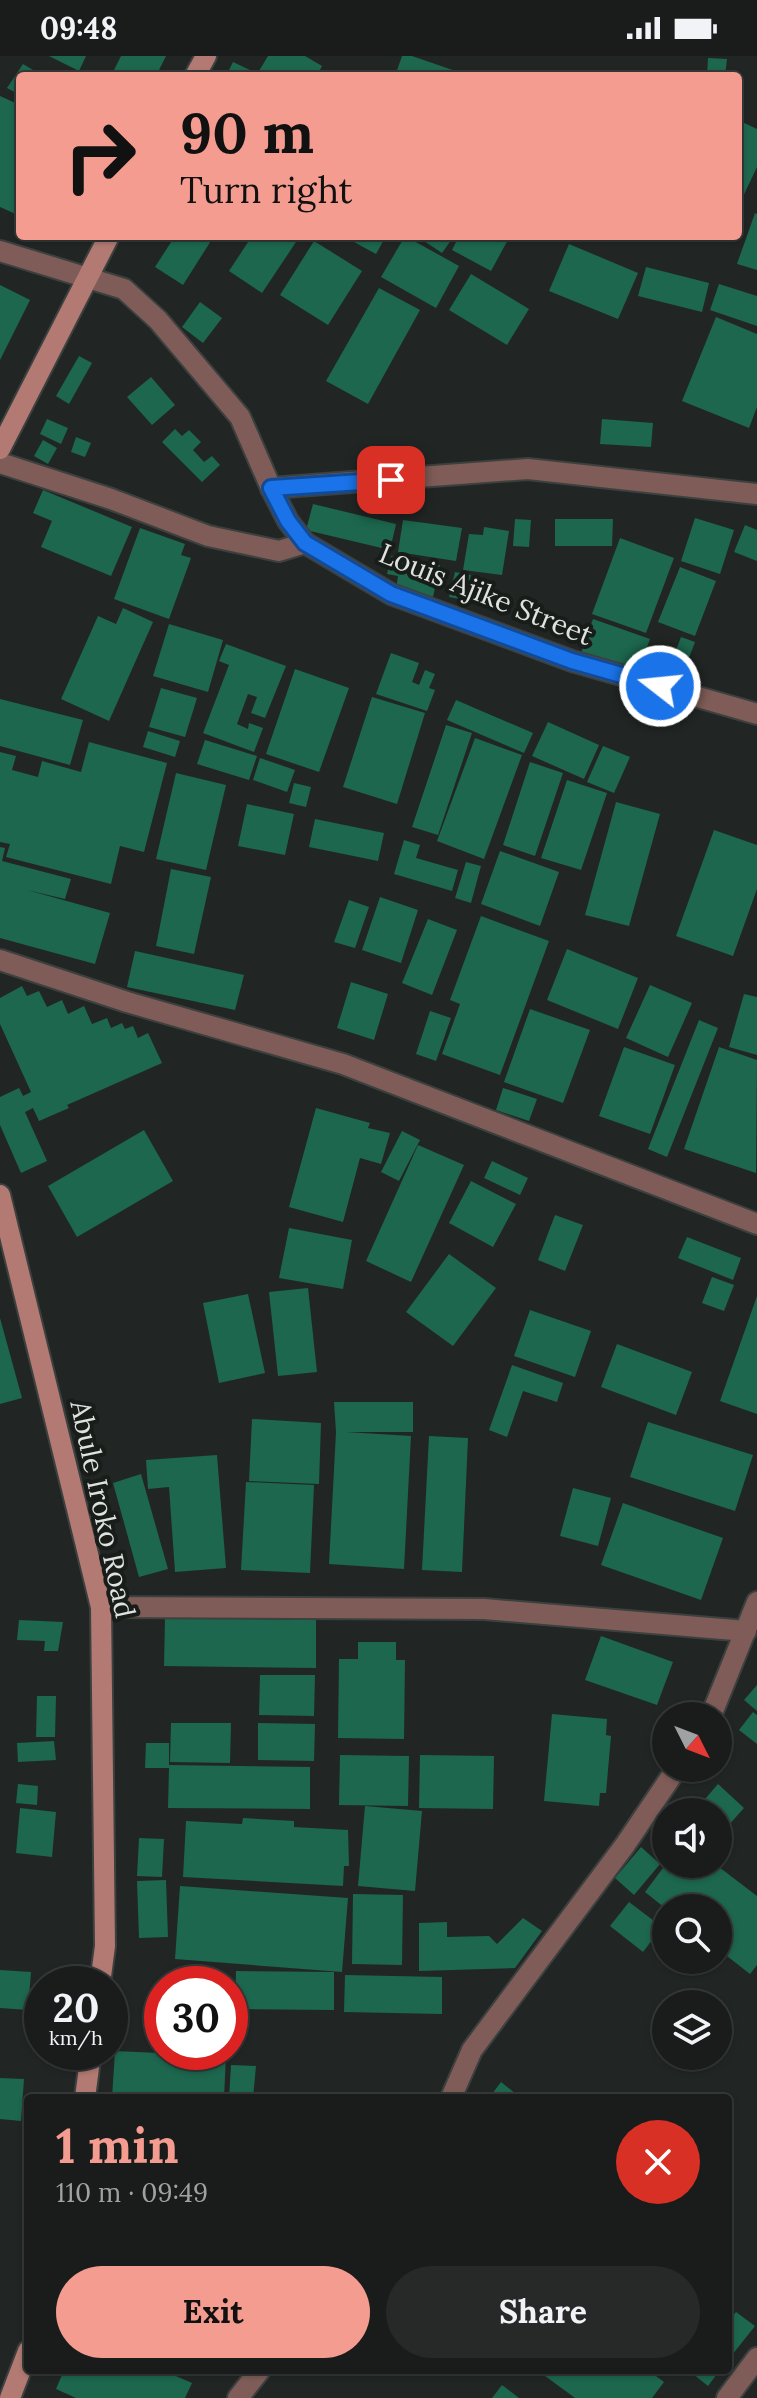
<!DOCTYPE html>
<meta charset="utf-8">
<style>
body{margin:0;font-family:Lora,serif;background:#262928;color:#f1f3f6;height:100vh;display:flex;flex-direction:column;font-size:30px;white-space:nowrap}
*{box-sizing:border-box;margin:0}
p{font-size:26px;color:#9fa1a3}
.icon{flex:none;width:44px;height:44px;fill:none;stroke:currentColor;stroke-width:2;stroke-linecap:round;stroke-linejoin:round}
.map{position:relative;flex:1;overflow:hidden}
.sheet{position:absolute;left:24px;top:2038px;width:708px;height:280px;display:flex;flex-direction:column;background:#191c1b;border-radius:8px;box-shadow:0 2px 6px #0004,0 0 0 2px #373a3a}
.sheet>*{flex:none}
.guide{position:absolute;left:16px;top:16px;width:726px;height:168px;border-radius:8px;box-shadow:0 2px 6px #0004,0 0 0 2px #373a3a;background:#f59c90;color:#111;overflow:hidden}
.needle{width:52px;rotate:132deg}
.tools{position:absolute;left:652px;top:1646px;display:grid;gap:16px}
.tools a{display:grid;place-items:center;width:80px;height:80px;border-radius:50%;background:#191c1b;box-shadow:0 2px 6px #0004,0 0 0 2px #373a3a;font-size:40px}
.speed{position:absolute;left:24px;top:1910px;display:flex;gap:16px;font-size:40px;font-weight:700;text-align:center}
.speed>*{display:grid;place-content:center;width:104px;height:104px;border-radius:50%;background:#191c1b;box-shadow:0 2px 6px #0004,0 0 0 2px #373a3a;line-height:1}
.speed small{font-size:20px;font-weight:400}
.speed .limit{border:12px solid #d22;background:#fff;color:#111}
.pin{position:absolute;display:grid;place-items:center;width:68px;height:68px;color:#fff;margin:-34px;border-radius:16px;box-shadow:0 4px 12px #0006}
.me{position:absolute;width:88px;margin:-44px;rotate:286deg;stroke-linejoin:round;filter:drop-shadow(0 0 6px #0008)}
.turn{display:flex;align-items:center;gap:28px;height:168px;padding:0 32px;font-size:36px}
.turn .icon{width:104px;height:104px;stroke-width:2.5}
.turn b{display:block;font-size:56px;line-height:68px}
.round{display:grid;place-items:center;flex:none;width:84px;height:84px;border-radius:42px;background:#262928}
.overview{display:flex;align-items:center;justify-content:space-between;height:136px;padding:0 32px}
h1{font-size:48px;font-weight:800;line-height:60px;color:#f59c90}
.action{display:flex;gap:16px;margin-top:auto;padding:16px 32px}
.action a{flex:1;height:92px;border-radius:48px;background:#f59c90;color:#111;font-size:32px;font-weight:800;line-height:92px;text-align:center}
.action a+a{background:#262928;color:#f1f3f6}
.status{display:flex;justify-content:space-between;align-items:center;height:56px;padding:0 40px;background:#191c1b;direction:ltr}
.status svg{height:22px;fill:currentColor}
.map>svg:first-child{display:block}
.building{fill:#1c674d}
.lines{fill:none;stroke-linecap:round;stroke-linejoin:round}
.street-casing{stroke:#3c403e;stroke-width:24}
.secondary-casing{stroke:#3c403e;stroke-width:24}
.street{stroke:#7f5c57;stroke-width:20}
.secondary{stroke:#b27a72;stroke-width:20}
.route-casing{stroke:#114b97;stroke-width:20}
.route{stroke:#1a73e8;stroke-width:14}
.labels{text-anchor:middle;stroke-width:8;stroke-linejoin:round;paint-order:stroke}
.street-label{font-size:28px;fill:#dfe2e0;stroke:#181d1a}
</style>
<div class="status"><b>09:48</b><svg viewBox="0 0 49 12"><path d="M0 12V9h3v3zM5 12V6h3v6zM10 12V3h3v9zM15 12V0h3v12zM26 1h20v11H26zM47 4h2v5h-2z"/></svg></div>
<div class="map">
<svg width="757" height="2342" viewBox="0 0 757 2342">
<rect width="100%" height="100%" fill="#212624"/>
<g class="building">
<polygon points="49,0 86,0 79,15"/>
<polygon points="121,0 166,0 156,20 111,20"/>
<polygon points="268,0 305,0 322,10 317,20 256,20"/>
<polygon points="402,0 412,0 470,20 395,20"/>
<polygon points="708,2 727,3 725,20 707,20"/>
<polygon points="233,6 252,15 249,20 226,20"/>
<polygon points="23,8 43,20 20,20 20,39 7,32"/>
<polygon points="0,40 20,49 20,160 0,151"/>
<polygon points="738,64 757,73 757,111 738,151"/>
<polygon points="755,157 757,158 757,214 737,208"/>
<polygon points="175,180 214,180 183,229 155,211"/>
<polygon points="252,180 300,180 262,237 229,215"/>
<polygon points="343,180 386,180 376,198"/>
<polygon points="405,180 459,210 436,252 381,221"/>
<polygon points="428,180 454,180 442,197 424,185"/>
<polygon points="459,180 510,180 491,215 452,194"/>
<polygon points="314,185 362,215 328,269 280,239"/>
<polygon points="569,188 638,217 618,263 549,235"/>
<polygon points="646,211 709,227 702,256 638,240"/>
<polygon points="471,218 529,253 507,289 449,254"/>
<polygon points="719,228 757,240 757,270 710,254"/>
<polygon points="0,229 30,244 0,304"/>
<polygon points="379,232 420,254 368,348 326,325"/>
<polygon points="200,246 222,262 203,287 182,271"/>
<polygon points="716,261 757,278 757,351 749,372 682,345"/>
<polygon points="79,300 92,307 69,348 56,340"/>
<polygon points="151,321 175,349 152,369 127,341"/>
<polygon points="47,363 68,372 61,388 40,378"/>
<polygon points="602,363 653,367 651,391 600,388"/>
<polygon points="175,373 182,380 189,374 201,386 193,394 204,406 212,400 220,409 202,426 162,386"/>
<polygon points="76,381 91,387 85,401 71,396"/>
<polygon points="43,384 57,392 48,408 34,400"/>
<polygon points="43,434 132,471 111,520 41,491 52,465 33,457"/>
<polygon points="313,448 396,468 390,494 306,474"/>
<polygon points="695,462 734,474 720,518 681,505"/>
<polygon points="515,463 531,464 529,491 513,490"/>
<polygon points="555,463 613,463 612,490 555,490"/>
<polygon points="403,464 462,472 456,505 398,496"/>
<polygon points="745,469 757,474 757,505 734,496"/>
<polygon points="484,471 509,475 502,519 463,514 469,478 483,479"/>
<polygon points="140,472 185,488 181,499 191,502 169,563 114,543"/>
<polygon points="620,482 674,502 646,577 592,558"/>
<polygon points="391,500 440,509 433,541 396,533 398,520 387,518"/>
<polygon points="680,511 716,525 695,580 658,566"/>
<polygon points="455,516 471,519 465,544 449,541"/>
<polygon points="123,552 153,566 109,665 61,643 98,560 116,568"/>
<polygon points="593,563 650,583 638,617 581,597"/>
<polygon points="169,568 223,584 208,636 153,620"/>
<polygon points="681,581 695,586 684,615 670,610"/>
<polygon points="226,588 286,610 265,662 251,657 257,641 248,638 237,668 248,673 249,667 263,672 254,696 203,677 229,609 219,605"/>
<polygon points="391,597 419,607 412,626 419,629 425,614 435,618 429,632 435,634 427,655 376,638"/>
<polygon points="295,613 349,632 319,716 266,698"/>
<polygon points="161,632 197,642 185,681 149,671"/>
<polygon points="372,641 425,657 397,748 343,731"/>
<polygon points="0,643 83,664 70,709 0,690"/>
<polygon points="456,644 533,677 524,697 447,664"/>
<polygon points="548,666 599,689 584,723 532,700"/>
<polygon points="446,669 472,677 438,779 412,771"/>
<polygon points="148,675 180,685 175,701 143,691"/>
<polygon points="475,682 522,699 484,803 437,785"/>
<polygon points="205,684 257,700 249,724 197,708"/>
<polygon points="89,686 167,707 144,796 120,790 111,828 6,801 10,788 0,786 0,696 16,700 12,714 38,721 42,705 81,716"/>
<polygon points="603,690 630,701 614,737 587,726"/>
<polygon points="260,702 295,714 287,736 253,724"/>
<polygon points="530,706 563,717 535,800 503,789"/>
<polygon points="176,717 226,729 206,814 156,803"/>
<polygon points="567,724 607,737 581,814 541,802"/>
<polygon points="294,727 311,731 306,751 289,747"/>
<polygon points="616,746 660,758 629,870 585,859"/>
<polygon points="247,748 294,758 285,799 238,790"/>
<polygon points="315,763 384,777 378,805 309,791"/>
<polygon points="714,774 757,789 757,833 733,900 676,880"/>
<polygon points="404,784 420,789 416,802 458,814 452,835 394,818"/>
<polygon points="0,791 5,792 2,805 71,823 65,843 27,834 110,857 95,908 0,882"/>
<polygon points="500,795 559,816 540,870 481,848"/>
<polygon points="466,806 481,810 471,847 455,842"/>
<polygon points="171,813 211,821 194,898 156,890"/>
<polygon points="380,841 418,854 401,907 362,894"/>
<polygon points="349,844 369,851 355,892 334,886"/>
<polygon points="481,860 549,885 500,1019 442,998 460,948 450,944"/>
<polygon points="428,863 457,874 432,939 402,927"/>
<polygon points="567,893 638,922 618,973 547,944"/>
<polygon points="135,895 244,919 235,954 127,931"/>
<polygon points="351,926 388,938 374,984 337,972"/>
<polygon points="650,929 692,947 668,1001 626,982"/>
<polygon points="22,930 27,940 39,935 47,951 62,944 68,958 84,950 92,968 107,962 111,972 122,967 125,973 133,970 138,982 148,977 162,1007 67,1049 69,1052 39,1065 33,1052 25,1056 47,1105 21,1117 0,1069 0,1041 19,1032 23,1040 31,1036 0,968 0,942"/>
<polygon points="744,938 757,941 757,999 729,991"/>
<polygon points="530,953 590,974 563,1047 504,1026"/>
<polygon points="430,955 451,962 436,1005 416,998"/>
<polygon points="699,964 718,972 667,1101 648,1093"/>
<polygon points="624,991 675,1009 650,1078 599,1060"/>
<polygon points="719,991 757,1004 756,1117 684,1093"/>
<polygon points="503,1032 537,1043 529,1065 496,1054"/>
<polygon points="316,1052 370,1067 368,1072 390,1077 381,1108 360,1102 343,1166 289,1151"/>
<polygon points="144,1074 173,1125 77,1181 48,1130"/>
<polygon points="402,1075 420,1084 399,1125 381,1116"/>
<polygon points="418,1089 464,1109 411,1226 366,1205"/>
<polygon points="492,1105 528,1122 520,1139 484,1122"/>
<polygon points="471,1125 516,1148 493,1191 449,1167"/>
<polygon points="555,1159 583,1169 565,1215 538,1204"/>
<polygon points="289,1172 352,1184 343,1233 279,1222"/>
<polygon points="687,1181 741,1202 733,1224 678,1202"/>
<polygon points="449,1198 496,1232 453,1290 406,1256"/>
<polygon points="712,1221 734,1229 724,1255 702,1247"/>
<polygon points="308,1232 317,1316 278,1320 269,1236"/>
<polygon points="248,1238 265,1317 219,1327 203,1247"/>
<polygon points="757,1240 757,1358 720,1345"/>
<polygon points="530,1254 591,1275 575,1321 514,1300"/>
<polygon points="0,1262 22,1342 0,1348"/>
<polygon points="617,1288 692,1316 676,1359 601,1331"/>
<polygon points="512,1309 563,1327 557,1346 523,1335 507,1381 489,1374"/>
<polygon points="334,1346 413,1346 413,1376 346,1376 411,1380 404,1513 329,1508 336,1376"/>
<polygon points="252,1363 321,1367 319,1428 249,1425"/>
<polygon points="648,1366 753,1399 735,1455 630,1421"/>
<polygon points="429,1380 468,1382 462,1516 422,1514"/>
<polygon points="217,1399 226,1512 175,1516 169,1431 148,1433 146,1404"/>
<polygon points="141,1418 168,1513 139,1521 113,1427"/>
<polygon points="246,1426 314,1429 310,1517 241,1514"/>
<polygon points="573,1432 611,1442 598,1490 560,1480"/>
<polygon points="623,1447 723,1482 701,1544 601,1509"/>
<polygon points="165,1562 316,1564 316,1612 164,1610"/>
<polygon points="19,1564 63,1566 58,1595 44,1595 45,1585 17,1584"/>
<polygon points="601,1580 673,1606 657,1649 585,1624"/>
<polygon points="358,1586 396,1586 396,1604 405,1604 404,1683 338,1682 339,1603 358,1603"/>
<polygon points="260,1619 315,1619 314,1660 259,1659"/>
<polygon points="757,1629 757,1655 744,1644"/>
<polygon points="37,1640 56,1640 55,1681 36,1681"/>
<polygon points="753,1656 757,1659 757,1688 739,1674"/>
<polygon points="552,1658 607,1663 606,1679 611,1680 606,1737 600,1737 599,1750 544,1745"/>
<polygon points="171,1667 231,1667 230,1707 170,1706"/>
<polygon points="258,1667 315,1668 314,1705 258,1704"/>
<polygon points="54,1685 56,1704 18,1706 17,1687"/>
<polygon points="146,1687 169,1687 169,1709 310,1711 310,1753 168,1752 169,1712 145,1712"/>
<polygon points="340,1699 409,1700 408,1750 339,1749"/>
<polygon points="420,1699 494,1700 493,1753 419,1752"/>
<polygon points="18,1728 38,1730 37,1749 16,1747"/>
<polygon points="718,1728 744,1752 718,1781 718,1756 694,1756"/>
<polygon points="365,1750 422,1755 415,1835 358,1830"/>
<polygon points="20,1752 56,1756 52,1801 16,1797"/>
<polygon points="243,1762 294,1765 294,1771 348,1774 349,1810 344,1810 343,1830 183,1821 186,1765 242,1768"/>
<polygon points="139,1782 164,1783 162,1821 137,1820"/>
<polygon points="641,1791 660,1808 634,1839 615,1822"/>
<polygon points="666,1808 715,1808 757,1840 757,1909 750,1918 718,1893 718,1852 665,1852 645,1836"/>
<polygon points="166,1824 168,1881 139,1882 137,1825"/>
<polygon points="180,1830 348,1842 342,1916 175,1903"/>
<polygon points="353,1838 403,1839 402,1909 352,1908"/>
<polygon points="629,1846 662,1871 643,1896 610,1870"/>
<polygon points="523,1862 542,1875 515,1912 419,1915 419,1867 447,1866 447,1881 489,1880 497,1888"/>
<polygon points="0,1914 31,1916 28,1954 0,1952"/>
<polygon points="236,1915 334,1916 334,1954 235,1953"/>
<polygon points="345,1919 442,1921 442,1958 344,1956"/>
<polygon points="115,1995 226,2000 224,2042 112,2042"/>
<polygon points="231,2009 256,2010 253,2042 229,2042"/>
<polygon points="0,2022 24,2023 21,2065 0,2063"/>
<polygon points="501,2026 521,2042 489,2042"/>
<polygon points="736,2256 755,2270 728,2304 728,2265"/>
<polygon points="64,2314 162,2314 192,2327 185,2342 76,2342 56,2333"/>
<polygon points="537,2314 648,2314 664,2326 652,2342 575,2342"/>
<polygon points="688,2314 720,2314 708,2330"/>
<polygon points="502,2329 519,2342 492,2342"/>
</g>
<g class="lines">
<defs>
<g id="street">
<polyline points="0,195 124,233 158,264 240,361 271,432 288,465 305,487 391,538 572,605 757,658"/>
<polyline points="0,407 111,443 208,480 279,495 305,487"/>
<polyline points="271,432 528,413 757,438"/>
<polyline points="0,904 127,946 343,1008 757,1168"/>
<polyline points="101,1551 484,1553 746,1575"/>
<polyline points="711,1660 757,1546"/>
<polyline points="451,2042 472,1994 625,1789 677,1712"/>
<polyline points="238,2342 260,2314"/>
<polyline points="727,2342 757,2302"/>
</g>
<g id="secondary">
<polyline points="195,20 206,0"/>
<polyline points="0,393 109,180"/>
<polyline points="0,1139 101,1551 105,1890 100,1928"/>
<polyline points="85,2042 91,1996"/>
<polyline points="10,2342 28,2295"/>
</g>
</defs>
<use href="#street" class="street-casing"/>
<use href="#secondary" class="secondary-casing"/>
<use href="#street" class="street"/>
<use href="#secondary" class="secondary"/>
</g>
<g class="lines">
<defs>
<polyline id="route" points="391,424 271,432 288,465 305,487 391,538 572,605 660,630"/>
</defs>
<use href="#route" class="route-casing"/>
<use href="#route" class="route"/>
</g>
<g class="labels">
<g class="street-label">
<text transform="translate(486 538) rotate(22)" y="10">Louis Ajike Street</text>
<text transform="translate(103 1453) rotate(78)" y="10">Abule Iroko Road</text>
</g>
</g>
</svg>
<div class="tools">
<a><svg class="needle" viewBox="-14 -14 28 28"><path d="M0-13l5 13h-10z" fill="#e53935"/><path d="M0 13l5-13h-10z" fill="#9fa1a3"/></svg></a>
<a><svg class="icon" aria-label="sound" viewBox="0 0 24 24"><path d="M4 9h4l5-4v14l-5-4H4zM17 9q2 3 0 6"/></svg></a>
<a><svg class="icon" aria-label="search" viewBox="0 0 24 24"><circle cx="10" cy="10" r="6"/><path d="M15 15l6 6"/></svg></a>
<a><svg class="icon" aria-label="layers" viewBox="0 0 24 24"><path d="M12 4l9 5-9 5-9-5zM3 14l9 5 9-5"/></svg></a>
</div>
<div class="speed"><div>20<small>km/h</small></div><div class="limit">30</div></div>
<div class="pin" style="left:391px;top:424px;background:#d93025"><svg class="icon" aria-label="arrive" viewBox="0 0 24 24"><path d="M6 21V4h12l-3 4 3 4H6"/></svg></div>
<svg class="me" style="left:660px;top:630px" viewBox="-20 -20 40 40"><circle r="17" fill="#1a73e8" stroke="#fff" stroke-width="3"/><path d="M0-11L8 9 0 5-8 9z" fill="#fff"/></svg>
<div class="guide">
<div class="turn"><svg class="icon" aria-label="right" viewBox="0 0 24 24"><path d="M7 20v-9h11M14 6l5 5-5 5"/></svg><div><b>90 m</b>Turn right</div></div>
</div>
<section class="sheet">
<div class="overview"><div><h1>1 min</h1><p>110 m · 09:49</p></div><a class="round" style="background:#d93025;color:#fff"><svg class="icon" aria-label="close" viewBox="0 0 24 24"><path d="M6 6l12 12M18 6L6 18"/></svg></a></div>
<div class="action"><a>Exit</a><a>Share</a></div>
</section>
</div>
